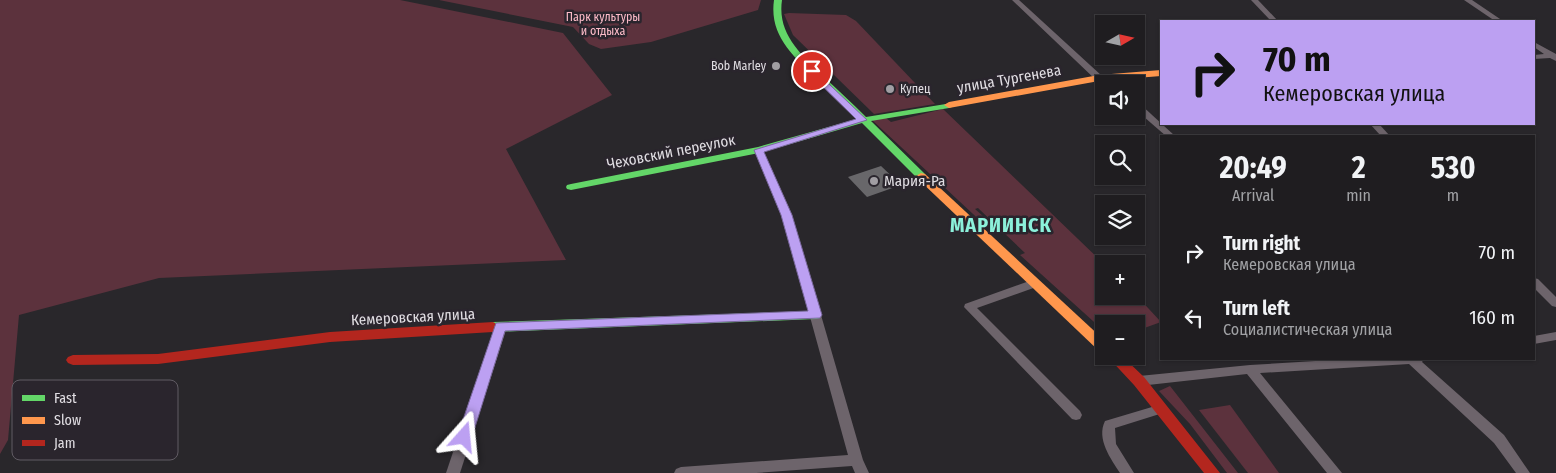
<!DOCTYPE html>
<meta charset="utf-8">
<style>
body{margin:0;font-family:"Fira Sans Condensed",sans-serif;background:#272629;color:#f1f3f6;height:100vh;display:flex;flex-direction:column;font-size:19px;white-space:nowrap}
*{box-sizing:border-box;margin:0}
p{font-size:16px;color:#a1a2a5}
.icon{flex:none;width:28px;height:28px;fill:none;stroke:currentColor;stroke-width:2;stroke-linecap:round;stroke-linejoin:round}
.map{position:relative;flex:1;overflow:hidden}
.side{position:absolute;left:1160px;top:135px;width:375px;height:225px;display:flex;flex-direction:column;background:#1f1d20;border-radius:0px;box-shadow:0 1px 4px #0004,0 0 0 1px #3c3b3e}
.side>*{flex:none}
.banner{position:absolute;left:1160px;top:20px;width:375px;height:105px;border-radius:0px;box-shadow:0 1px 4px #0004,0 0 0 1px #3c3b3e;background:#bca0f2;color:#111;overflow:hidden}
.needle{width:32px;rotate:81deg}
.fabs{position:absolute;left:1095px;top:15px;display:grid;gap:10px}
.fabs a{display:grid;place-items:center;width:50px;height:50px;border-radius:0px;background:#1f1d20;box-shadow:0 1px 4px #0004,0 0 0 1px #3c3b3e;font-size:25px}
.pin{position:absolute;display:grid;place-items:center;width:42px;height:42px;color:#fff;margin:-21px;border:2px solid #fff;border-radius:50%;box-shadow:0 1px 5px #0007}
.me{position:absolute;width:55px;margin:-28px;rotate:18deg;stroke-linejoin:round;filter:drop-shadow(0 0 4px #0008)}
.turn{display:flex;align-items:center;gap:18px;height:105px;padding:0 20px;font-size:22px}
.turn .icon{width:65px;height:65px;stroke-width:2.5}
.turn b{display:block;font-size:35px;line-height:42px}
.eta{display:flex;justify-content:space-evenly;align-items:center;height:85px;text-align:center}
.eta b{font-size:30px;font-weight:700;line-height:35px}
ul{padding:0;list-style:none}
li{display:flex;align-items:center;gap:15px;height:65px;padding:0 20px}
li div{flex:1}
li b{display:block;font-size:19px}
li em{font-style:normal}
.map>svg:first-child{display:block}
.green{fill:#5c323d}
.building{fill:#68676a}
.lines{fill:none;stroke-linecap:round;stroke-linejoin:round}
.street{fill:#6d646b;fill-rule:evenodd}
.fast{fill:#63d668;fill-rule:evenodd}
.slow{fill:#ff974d;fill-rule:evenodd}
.jam{fill:#b3261e;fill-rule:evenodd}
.route{fill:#bca0f2;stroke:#7a689d}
.poi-dot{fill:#a19ea3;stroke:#2a252d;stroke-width:2}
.labels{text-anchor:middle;stroke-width:5;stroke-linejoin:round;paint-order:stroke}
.far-park-label{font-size:12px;fill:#ffbdca;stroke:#2a252d}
.far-poi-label{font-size:12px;fill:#e1dee3;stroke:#2a252d;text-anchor:end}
.street-label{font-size:15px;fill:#e1dee3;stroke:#2a252d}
.poi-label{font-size:15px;fill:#e1dee3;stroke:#2a252d;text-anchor:start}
.district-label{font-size:20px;font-weight:bold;letter-spacing:1px;fill:#8cf1db;stroke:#2a252d}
.key{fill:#2a252d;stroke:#615c64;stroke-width:1}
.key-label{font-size:14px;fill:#e1dee3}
</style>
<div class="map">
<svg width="1556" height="473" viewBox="0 0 1556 473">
<rect width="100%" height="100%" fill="#29272b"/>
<g class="green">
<polygon points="0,0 400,0 563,33 612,95 506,149 566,260 159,278 19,315 8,440 0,454"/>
<polygon points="439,0 761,0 758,10 651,42 601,49 589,44 573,27"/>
<polygon points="789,13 846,15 856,21 935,104 874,114 793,35 784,14"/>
<polygon points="943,109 1104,264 1104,296 1136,295 1161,322 1136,331 1136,324 1104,324 1104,331 1020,255 1025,253 978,208 975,209 993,225 987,227 872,120 886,118 891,122"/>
<polygon points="1170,386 1238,473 1227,473 1190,424 1159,391"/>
<polygon points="1230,405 1279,473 1248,473 1199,410"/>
</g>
<polygon class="building" points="881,166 901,185 867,197 848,177"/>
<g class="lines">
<g class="street">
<polygon points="1012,0 1019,0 1102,76 1113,78 1118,84 1109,84 1096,80"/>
<polygon points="1251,0 1258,0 1278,21 1271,21"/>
<polygon points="1464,0 1472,0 1503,21 1495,21"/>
<polygon points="1534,42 1556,54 1556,61 1550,58 1534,59 1534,55 1544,54 1534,47"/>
<polygon points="1136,103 1139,103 1175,136 1166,136 1136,110"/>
<polygon points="1370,124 1379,124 1390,136 1381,136"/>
<polygon points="759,147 763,150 792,215 863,460 869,473 855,473 852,466 756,473 674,473 676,469 681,467 848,455 782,215 755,150"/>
<polygon points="1534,278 1538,279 1556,297 1556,307 1552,306 1534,288"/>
<polygon points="1035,279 1040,283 1039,286 977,308 1080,411 1082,415 1080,419 1076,420 1072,419 964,307 965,304"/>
<polygon points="501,323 505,324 507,327 460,473 446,473 495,327 497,324"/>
<polygon points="1556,332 1556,340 1534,344 1534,336"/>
<polygon points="1348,359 1424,359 1422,362 1504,435 1530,473 1516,473 1494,443 1409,364 1260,373 1342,473 1327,473 1247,374 1139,386 1135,384 1133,381 1135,378 1139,376 1250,365"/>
<path d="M1162,404L1166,406L1168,409L1166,412L1115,428L1116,444L1134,473H1120C1111,459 1096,439 1105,421Z"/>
</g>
<g class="fast">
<path d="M774,0H782C777,34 801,54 823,76C837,89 852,103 866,117L952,103V107L949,108L871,121L925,174L926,176L925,178H917L862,123L759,153L571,190L567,189L566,187L567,185L571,184L758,147L857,119C843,105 829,92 816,78C793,56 769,35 774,0Z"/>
<polygon points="816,311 820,312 822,315 820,318 816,319 493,332 489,330 487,327 489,324 493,322"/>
</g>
<g class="slow">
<polygon points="1161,70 1161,76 1099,81 949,108 944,105 949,102 1099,75"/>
<polygon points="921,173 925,174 1104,340 1104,353 1099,351 917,178 916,176"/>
</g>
<g class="jam">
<polygon points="493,322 497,324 499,327 497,330 493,332 330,342 158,364 73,365 68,363 66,360 68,357 73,355 158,354 330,332"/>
<polygon points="1107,356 1122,356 1144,377 1220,473 1204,473 1134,385"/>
</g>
</g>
<polygon class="route" points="812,68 867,120 764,152 792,215 822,315 820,318 505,331 472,437 470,441 459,441 457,437 496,323 808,311 781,215 754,150 856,119 809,73 808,71"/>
<g class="poi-dot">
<circle cx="776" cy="66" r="5"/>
<circle cx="890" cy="89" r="5"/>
<circle cx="874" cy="181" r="5"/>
</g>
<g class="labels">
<g class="far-park-label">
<text x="603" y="21">Парк культуры<tspan x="603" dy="14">и отдыха</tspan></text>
</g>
<g class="far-poi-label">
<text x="766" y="70">Bob Marley</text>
<text x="900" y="93" text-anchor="start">Купец</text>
</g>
<g class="street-label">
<text transform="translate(1009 79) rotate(-10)" y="5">улица Тургенева</text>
<text transform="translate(671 152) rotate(-11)" y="5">Чеховский переулок</text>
<text transform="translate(413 317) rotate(-3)" y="5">Кемеровская улица</text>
</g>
<g class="poi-label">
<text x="884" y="186">Мария-Ра</text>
</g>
<g class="district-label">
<text x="1001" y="232">МАРИИНСК</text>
</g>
</g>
<rect x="12" y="380" width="166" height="80" rx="8" class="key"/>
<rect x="22" y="395" width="23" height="6" fill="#63d668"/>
<rect x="22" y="417" width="23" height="7" fill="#ff974d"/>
<rect x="22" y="440" width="23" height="6" fill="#b3261e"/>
<g class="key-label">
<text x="54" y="403">Fast</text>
<text x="54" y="425">Slow</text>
<text x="54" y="448">Jam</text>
</g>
</svg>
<div class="fabs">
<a><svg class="needle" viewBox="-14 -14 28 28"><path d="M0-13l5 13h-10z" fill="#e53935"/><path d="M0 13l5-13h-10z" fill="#a1a2a5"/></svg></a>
<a><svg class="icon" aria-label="sound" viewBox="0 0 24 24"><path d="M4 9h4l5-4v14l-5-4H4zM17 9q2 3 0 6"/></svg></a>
<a><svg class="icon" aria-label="search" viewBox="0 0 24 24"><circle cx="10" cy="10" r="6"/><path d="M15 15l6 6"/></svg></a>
<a><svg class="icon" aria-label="layers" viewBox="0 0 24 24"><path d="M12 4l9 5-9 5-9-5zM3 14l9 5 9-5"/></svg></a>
<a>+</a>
<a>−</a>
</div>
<div class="pin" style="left:812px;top:71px;background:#d93025"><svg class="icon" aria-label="arrive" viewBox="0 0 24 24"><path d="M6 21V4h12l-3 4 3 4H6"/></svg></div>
<svg class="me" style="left:464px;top:437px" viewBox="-20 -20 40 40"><path d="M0-17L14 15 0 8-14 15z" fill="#bca0f2" stroke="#fff" stroke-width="4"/></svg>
<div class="banner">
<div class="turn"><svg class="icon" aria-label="right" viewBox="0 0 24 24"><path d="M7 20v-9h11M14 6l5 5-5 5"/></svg><div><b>70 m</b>Кемеровская улица</div></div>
</div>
<section class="side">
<div class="eta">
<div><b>20:49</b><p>Arrival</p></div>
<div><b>2</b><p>min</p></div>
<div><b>530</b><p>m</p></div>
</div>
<ul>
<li><svg class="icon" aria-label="right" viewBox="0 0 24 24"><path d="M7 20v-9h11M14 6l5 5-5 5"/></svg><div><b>Turn right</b><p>Кемеровская улица</p></div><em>70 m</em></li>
<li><svg class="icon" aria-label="left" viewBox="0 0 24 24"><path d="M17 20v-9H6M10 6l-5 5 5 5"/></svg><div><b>Turn left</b><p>Социалистическая улица</p></div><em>160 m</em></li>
</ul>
</section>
</div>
